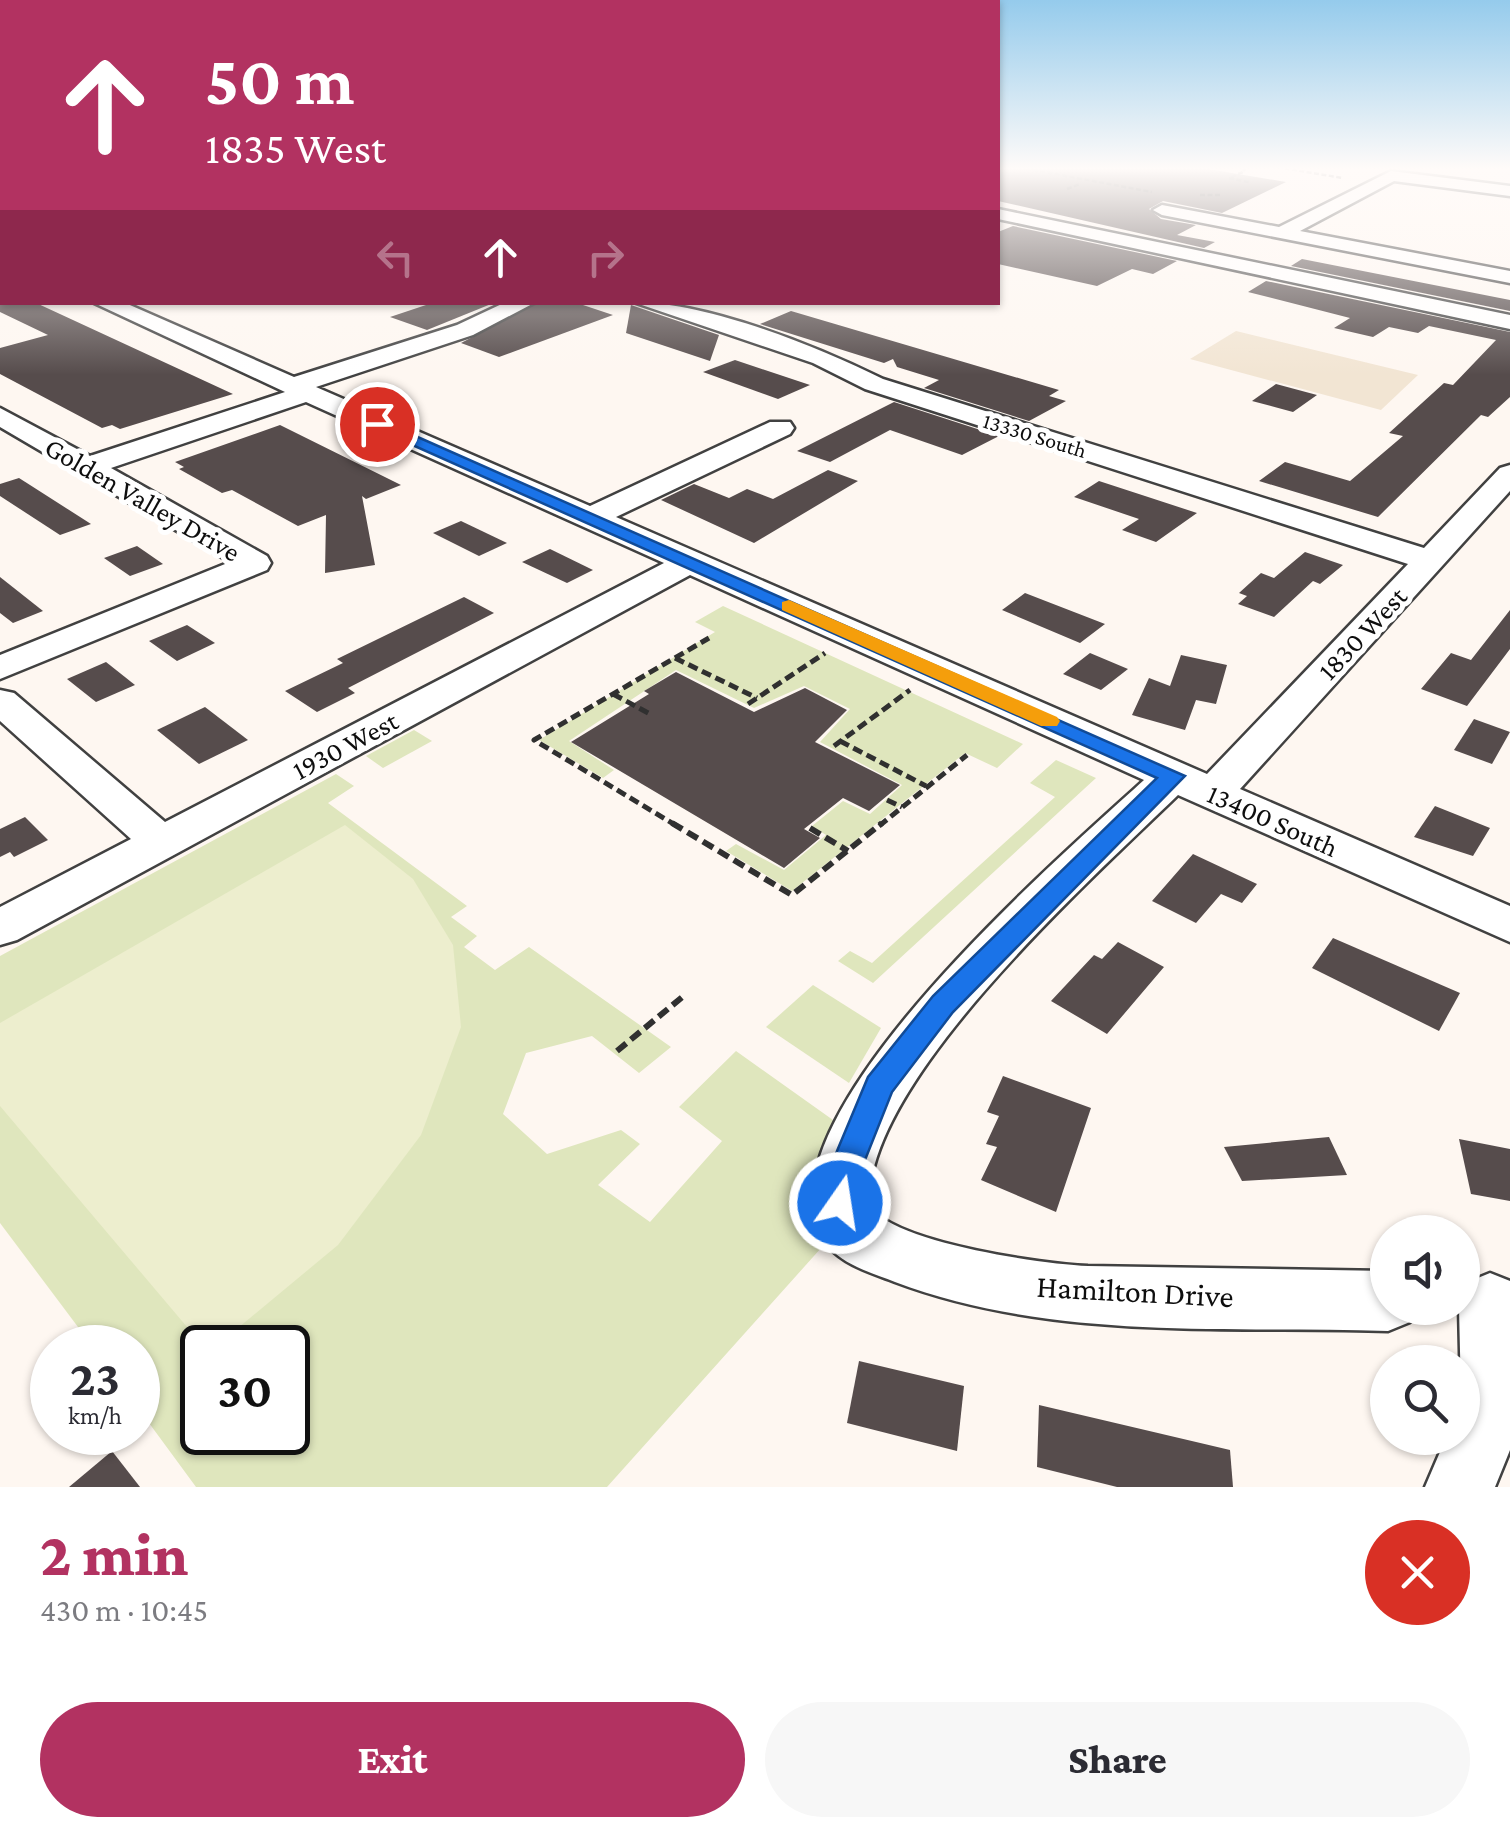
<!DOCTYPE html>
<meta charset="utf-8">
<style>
body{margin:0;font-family:"Crimson Pro",serif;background:#f7f7f7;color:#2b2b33;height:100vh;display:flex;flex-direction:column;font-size:38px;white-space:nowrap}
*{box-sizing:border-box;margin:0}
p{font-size:32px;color:#7c7c81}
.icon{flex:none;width:55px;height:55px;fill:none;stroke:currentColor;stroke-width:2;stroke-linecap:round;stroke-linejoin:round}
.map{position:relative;height:1487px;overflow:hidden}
.panel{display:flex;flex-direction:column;background:#fff;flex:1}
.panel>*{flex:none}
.guide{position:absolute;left:0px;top:0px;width:1000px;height:305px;box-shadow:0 2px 8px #0004;background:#b23261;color:#fff;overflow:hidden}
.controls{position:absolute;left:1370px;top:1215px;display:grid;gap:20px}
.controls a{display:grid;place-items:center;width:110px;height:110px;border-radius:50%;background:#fff;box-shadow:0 2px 8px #0004;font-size:50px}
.speed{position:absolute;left:30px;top:1325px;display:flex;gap:20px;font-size:50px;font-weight:700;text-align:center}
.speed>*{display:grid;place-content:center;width:130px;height:130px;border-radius:50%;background:#fff;box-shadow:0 2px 8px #0004;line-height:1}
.speed small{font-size:25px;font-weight:400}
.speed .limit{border:5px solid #111;border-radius:15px;background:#fff;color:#111}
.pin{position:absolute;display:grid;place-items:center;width:85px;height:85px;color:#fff;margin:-42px;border:5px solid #fff;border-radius:50%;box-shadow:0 2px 10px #0007}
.me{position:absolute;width:110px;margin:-55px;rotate:13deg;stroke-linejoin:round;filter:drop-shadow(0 0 8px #0008)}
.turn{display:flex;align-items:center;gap:35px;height:210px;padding:0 40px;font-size:45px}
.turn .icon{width:130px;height:130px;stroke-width:2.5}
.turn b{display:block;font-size:70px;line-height:85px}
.lanes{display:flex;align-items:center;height:95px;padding:0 40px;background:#0003;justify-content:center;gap:50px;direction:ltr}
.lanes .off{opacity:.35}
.round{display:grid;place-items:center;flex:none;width:105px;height:105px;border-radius:52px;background:#f7f7f7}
.overview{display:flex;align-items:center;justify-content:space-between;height:170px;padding:0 40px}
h1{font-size:60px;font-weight:800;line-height:75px;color:#b23261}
.button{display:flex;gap:20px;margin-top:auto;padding:20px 40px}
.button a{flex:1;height:115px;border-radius:60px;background:#b23261;color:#fff;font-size:40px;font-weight:800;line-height:115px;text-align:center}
.button a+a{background:#f7f7f7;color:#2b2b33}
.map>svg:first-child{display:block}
.farmland{fill:#f2e5d3}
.green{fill:#dfe6bd;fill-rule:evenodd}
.pitch{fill:#edeece}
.building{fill:#564c4c}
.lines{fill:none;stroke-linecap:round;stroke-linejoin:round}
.minor-casing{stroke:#414141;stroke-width:5}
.path-far2{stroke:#303030;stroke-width:2.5;stroke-dasharray:5 2.5;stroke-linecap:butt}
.path-far1{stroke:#303030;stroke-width:5;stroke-dasharray:10 5;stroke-linecap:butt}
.path{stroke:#303030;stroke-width:6;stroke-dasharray:12 6;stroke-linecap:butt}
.minor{fill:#fff;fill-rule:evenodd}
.route{fill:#1a73e8;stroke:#114b97;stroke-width:2.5}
.slow{fill:#f59e0b}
.labels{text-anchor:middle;stroke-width:10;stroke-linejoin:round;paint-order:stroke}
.far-street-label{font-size:22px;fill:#0e0e0e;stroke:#fff}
.street-label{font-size:28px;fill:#0e0e0e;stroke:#fff}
.near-street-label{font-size:32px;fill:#0e0e0e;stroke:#fff}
</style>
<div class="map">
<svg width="1510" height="1487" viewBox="0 0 1510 1487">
<rect width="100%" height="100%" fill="#fef7f1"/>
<polygon class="farmland" points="1236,331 1418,375 1381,410 1190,359"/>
<g class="green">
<polygon points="723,606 1023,744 997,768 965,753 792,891 726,851 736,844 784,870 826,835 812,826 843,801 870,814 902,785 820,742 850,709 804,686 754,708 676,670 569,741 614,770 603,778 539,740 715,632 695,622"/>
<polygon points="414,730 432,741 383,768 366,756"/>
<polygon points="1056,760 1096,778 873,983 838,961 850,951 872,963 1055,797 1030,783"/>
<path d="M336,774L354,786L328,803L467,906L451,917L477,936L464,947L495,970L529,947L671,1047L639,1073L592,1036L526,1053L503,1114L547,1154L621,1130L640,1144L598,1185L650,1222L722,1141L679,1107L736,1051L833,1120L807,1199L822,1247L607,1487H196L138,1408V1348L93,1347L0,1223V956ZM202,1348H288V1432H202Z"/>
<polygon points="813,985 881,1028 849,1083 766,1027"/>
</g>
<polygon class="pitch" points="345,825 413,879 453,945 461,1027 421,1135 338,1245 215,1347 204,1347 0,1106 0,1023"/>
<g class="building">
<polygon points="998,167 1197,167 1286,182 1222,213 1163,201 1149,209 1161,219 1196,225 1177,235 1215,242 1204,248 998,201"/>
<polygon points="1013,226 1177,261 1153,274 1132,269 1097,286 998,264 998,232"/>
<polygon points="1302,259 1510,300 1510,311 1291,266"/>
<polygon points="1266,281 1510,332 1510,397 1488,417 1481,415 1378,517 1259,481 1285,462 1350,481 1403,436 1389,433 1444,383 1453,385 1496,340 1429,326 1418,333 1389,327 1373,337 1334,328 1350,318 1248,292"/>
<polygon points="0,302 34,302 233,394 120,429 112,425 102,428 0,374 0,348 48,335 0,312"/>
<polygon points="435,302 496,302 427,330 390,317"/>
<polygon points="540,302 574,302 613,315 499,357 461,343"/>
<polygon points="631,305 719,335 710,361 626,333"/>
<polygon points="791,311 1059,390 1049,396 1066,401 1029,421 924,388 939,380 897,367 893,359 884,363 760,324"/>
<polygon points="735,360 810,385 778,399 703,372"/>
<polygon points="1276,384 1317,395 1293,412 1252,401"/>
<polygon points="894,402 999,436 962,455 890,430 830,462 797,451"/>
<polygon points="280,425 401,485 366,499 362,496 375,565 325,573 326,515 298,526 232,490 222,493 179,469 184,467 175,462"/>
<polygon points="828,470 858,481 754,543 661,500 694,484 729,498 747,489 773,499"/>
<polygon points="19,478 30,485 91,524 60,535 0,496 0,484"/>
<polygon points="1099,481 1145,496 1197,513 1156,542 1122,530 1139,519 1074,497"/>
<polygon points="461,521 507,543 479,556 433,533"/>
<polygon points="137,546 163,564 130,576 104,558"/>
<polygon points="550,549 593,570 567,583 522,562"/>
<polygon points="1305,552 1343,565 1320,584 1313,581 1274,617 1238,604 1247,596 1239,593 1261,573 1274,578"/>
<polygon points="0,577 43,611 13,623 0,613"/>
<polygon points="1025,593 1043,600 1105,624 1080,643 1002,610"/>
<polygon points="464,597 494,613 348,688 355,693 317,712 285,691 343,663 337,659"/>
<polygon points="1510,610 1510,649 1467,706 1421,689 1451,653 1471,660"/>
<polygon points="187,625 215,643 177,661 149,641"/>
<polygon points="1090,653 1128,669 1101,690 1063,674"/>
<polygon points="1181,655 1227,665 1216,704 1196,700 1185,730 1132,715 1149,678 1170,686"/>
<polygon points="106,662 135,685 96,702 67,679"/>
<polygon points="676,672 754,712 805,688 847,710 815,742 900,785 869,811 843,798 804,829 820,838 784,868 571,742 649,694 644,691"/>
<polygon points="205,707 248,740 199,764 157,730"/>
<polygon points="1474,719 1510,732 1492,764 1454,750"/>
<polygon points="1435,806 1490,828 1473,856 1414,837"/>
<polygon points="25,817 48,840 14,857 10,852 0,857 0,829"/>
<polygon points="1193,854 1257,884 1242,903 1221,894 1196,923 1152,901"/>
<polygon points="1333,938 1460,993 1439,1031 1312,968"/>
<polygon points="1118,942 1164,967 1107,1034 1051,1001 1094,955 1102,959"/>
<polygon points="1003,1076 1091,1108 1056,1212 981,1180 997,1147 986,1144 999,1116 987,1112"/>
<polygon points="1329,1137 1347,1175 1242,1181 1224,1147"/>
<polygon points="1459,1139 1510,1149 1510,1201 1471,1194"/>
<polygon points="859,1361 964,1386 957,1451 847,1423"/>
<polygon points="1039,1405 1230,1450 1233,1487 1117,1487 1037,1467"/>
<polygon points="112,1451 140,1487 69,1487"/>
</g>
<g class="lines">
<defs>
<g id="minor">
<polygon points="1391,171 1510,186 1510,196 1394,181 1300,231 1510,271 1510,283 1162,215 1153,210 1162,205 1279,227"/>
<polygon points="998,209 1510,315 1510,329 998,219"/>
<polygon points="0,251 2,252 2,264 0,264"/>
<path d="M92,302H123L294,377L457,325L506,302H536L473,335L316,387L590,506L770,422H790L794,428L790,434L616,517L1207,774L1408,564L865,389L813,363L633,302C707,302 816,346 883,379L1424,548L1500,468L1510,465V491L1240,789L1510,906V942L1178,795C1088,882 898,1054 872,1175C869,1187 874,1201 876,1213C910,1244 1040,1264 1088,1266L1388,1271V1308H1417L1410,1322L1388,1331C1223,1326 1052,1341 895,1282C873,1273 845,1266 829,1247C735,1134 1069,849 1144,780L690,575L17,940L0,945V907L131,839L0,721V690L14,693L165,822L664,563L306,402L111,468L267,556L271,563L267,570L0,679V655L230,562L0,427V408L90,456L285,392Z"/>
<polygon points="1490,1273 1510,1281 1510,1450 1495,1487 1425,1487 1446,1438 1462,1438 1459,1308 1468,1282"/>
</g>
</defs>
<use href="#minor" class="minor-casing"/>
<g class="path-far2">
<polyline points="1018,167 1152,192"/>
<polyline points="1242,167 1245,171 1229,178 1249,182"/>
<polyline points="1277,167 1343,178"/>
<polyline points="1067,189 1080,184"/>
<polyline points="1200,195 1221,195"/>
</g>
<g class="path-far1">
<polyline points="675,658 757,698"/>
<polyline points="613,694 650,714"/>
<polyline points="748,704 825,653"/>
<polyline points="840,741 926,786"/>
<polyline points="834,746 910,690"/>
<polyline points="887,800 902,807"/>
<polyline points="677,826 534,740 709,638"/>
<polyline points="879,826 967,755"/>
</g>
<g class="path">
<polyline points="672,823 792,895 882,823"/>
<polyline points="810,828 848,851"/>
<polyline points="617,1051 686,994"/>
</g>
<use href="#minor" class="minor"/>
</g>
<linearGradient id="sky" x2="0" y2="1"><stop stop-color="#95cbec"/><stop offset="0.45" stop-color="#fffbf9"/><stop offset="1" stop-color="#fffbf9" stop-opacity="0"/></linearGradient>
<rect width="1510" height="375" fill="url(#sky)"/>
<polygon class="route" points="377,419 1185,776 953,1012 892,1092 861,1170 852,1213 840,1218 828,1213 823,1203 829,1170 868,1077 933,996 1157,778 372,427 370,424"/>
<polygon class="slow" points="789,600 1057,717 1060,721 1057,726 1041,726 782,610 782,602"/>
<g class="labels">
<g class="far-street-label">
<text transform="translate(1035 435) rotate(17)" y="8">13330 South</text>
</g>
<g class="street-label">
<text transform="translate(143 499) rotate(30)" y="10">Golden Valley Drive</text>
<text transform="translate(1362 633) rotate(-47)" y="10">1830 West</text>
<text transform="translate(345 745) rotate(-28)" y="10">1930 West</text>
<text transform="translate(1273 820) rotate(24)" y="10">13400 South</text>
</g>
<g class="near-street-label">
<text transform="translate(1135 1291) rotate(3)" y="11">Hamilton Drive</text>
</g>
</g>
</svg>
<div class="controls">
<a><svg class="icon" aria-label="sound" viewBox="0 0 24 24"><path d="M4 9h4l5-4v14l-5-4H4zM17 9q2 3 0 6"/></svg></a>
<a><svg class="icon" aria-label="search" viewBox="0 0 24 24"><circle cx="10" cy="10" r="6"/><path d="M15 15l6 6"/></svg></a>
</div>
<div class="speed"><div>23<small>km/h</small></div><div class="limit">30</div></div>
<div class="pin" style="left:377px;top:424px;background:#d93025"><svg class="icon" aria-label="arrive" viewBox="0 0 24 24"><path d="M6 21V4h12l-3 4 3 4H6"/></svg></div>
<svg class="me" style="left:840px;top:1203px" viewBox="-20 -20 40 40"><circle r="17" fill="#1a73e8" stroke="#fff" stroke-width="3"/><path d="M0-11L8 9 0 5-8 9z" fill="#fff"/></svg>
<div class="guide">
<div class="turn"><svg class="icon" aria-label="ahead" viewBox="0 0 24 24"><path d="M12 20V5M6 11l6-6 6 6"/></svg><div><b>50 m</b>1835 West</div></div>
<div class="lanes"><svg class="icon off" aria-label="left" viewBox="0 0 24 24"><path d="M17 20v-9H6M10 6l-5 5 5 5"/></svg><svg class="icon" aria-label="ahead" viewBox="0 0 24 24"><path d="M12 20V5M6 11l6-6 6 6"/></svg><svg class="icon off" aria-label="right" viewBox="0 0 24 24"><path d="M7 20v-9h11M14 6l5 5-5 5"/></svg></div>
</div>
</div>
<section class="panel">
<div class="overview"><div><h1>2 min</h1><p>430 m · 10:45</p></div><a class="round" style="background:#d93025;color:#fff"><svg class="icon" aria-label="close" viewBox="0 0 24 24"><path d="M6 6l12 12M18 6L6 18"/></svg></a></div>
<div class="button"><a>Exit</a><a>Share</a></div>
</section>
